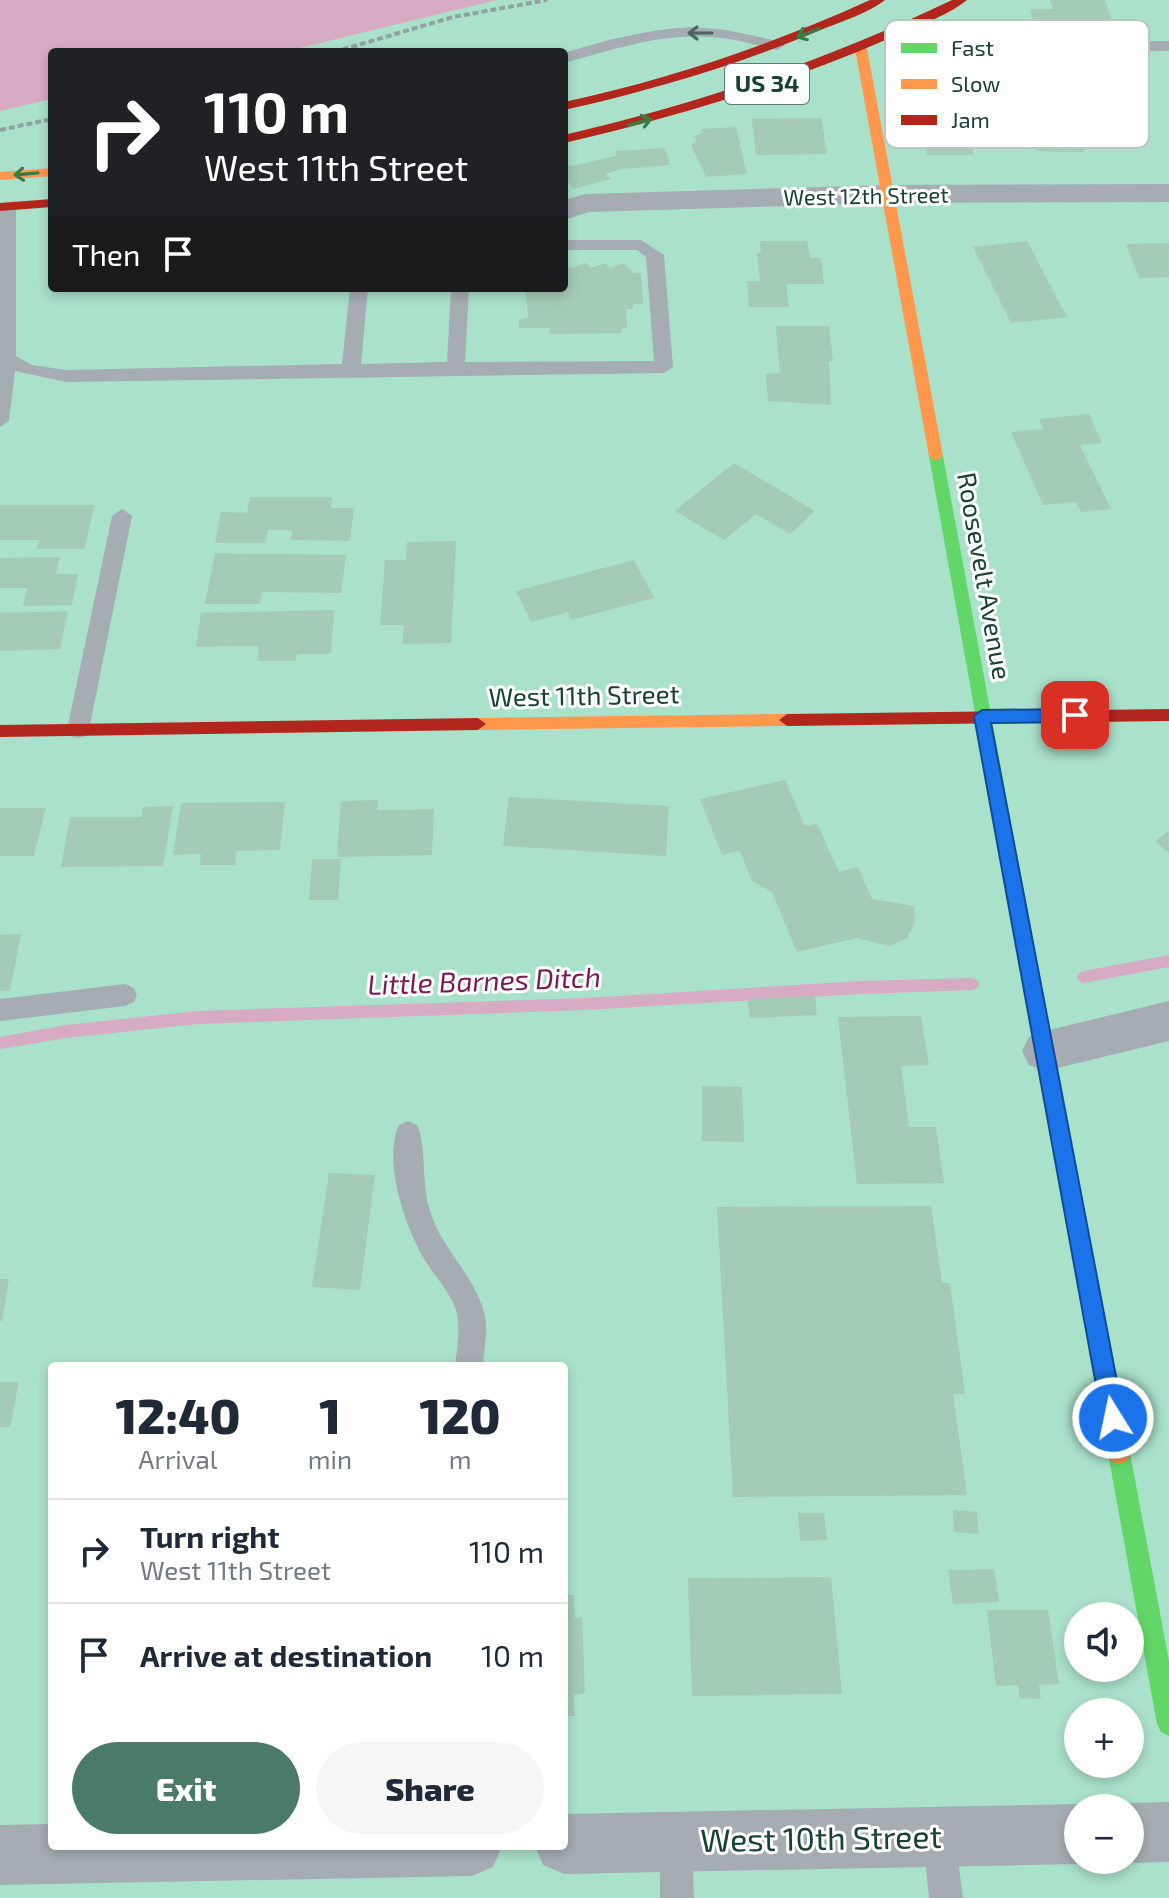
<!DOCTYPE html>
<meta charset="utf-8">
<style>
body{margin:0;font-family:"Exo 2",sans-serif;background:#f6f6f7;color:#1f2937;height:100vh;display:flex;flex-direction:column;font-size:30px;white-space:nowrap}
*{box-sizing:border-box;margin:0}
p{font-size:26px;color:#747a83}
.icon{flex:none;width:44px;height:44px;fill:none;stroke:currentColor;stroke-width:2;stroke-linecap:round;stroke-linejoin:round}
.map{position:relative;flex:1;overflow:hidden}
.details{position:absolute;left:48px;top:1362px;width:520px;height:488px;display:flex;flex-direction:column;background:#fff;border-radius:8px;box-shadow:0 4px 12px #0003}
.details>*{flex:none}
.banner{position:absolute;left:48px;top:48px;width:520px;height:244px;border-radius:8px;box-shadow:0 4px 12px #0003;background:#202124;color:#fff;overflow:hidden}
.controls{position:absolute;left:1064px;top:1602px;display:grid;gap:16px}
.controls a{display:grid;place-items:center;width:80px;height:80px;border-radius:50%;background:#fff;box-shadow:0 4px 12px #0003;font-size:40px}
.pin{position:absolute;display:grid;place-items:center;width:68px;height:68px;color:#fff;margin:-34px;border-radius:16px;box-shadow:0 4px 12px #0006}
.me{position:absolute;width:88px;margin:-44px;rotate:350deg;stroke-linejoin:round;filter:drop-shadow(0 0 6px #0008)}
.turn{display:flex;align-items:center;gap:28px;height:168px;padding:0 24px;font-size:36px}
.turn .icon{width:104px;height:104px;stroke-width:2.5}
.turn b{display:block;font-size:56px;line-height:68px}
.then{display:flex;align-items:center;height:76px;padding:0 24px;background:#0003;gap:16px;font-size:30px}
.eta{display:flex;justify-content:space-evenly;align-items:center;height:136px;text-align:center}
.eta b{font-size:48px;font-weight:800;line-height:56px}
.primary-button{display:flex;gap:16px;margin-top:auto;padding:16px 24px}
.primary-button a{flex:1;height:92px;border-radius:48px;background:#4b7a68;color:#fff;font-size:32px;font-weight:800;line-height:92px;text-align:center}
.primary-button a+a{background:#f6f6f7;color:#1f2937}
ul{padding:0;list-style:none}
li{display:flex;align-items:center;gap:24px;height:104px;padding:0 24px;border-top:2px solid #e0e1e3}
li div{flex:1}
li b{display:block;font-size:30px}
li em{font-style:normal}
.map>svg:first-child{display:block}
.water{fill:#d7abc4}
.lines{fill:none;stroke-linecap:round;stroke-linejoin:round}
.stream{fill:#d7abc4;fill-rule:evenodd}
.building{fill:#a5cab5}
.path{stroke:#91a2a1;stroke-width:4;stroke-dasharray:6 3;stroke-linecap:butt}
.lane{fill:#a5adb3;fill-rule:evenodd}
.street{fill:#a5adb3;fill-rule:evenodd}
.fast{fill:#63d668;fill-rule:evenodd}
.slow{fill:#ff974d;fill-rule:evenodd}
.jam{fill:#b3261e;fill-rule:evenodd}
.oneway{stroke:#496760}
.oneway2{stroke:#367d48}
.route{fill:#1a73e8;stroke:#114b97;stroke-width:2}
.labels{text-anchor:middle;stroke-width:6;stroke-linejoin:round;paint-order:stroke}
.far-street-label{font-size:22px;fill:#184233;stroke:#fff}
.shield{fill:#fff;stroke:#5d7b70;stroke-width:2}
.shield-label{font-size:24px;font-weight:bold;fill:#184233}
.street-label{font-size:26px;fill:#184233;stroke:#fff}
.water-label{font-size:28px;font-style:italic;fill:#7b1756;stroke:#fff}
.near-street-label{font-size:32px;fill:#184233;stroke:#fff}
.key{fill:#fff;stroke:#bac6c2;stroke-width:2}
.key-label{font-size:22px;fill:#184233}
</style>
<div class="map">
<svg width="1169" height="1898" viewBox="0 0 1169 1898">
<rect width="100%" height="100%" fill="#aae1cb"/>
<polygon class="water" points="0,0 497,0 283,52 52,52 52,99 0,111"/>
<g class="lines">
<g class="stream">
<polygon points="1169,955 1169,967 1084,983 1079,981 1077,977 1079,973 1084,971"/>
<polygon points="972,978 977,980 979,984 977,988 972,990 861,994 585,1010 198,1024 66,1038 0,1049 0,1037 66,1025 198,1011 585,998 861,981"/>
</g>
</g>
<g class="building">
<polygon points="1050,0 1105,0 1113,24 1034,24 1030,9 1053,9"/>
<polygon points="1026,113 1074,113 1084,152 1036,151 1034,141 1016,141 1011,118 1027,118"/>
<polygon points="821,118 827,154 756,155 752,119"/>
<polygon points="736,127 747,174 706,177 691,145 696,142 695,136 703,133 702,129"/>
<polygon points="922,128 968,128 974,155 927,155"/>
<polygon points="665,148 670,165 621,169 605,174 611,179 573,189 564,175 564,164 572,166 616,156 615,151"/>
<polygon points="760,241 807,241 810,258 821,258 824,284 786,284 789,307 749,307 747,281 760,281 757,253 761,253"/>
<polygon points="1027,241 1067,317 1011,323 973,247"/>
<polygon points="1169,243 1169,277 1139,278 1126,244"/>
<polygon points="586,263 591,268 605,263 610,268 624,263 634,273 641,273 643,304 633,304 633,309 626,309 627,328 622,328 622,333 550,334 550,328 519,328 519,320 528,317 526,292 529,292 529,288 564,288 564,265 571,268"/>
<polygon points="776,326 829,326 833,361 829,361 831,405 768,401 766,374 780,373"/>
<polygon points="1089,414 1102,443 1080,445 1111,509 1081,512 1076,502 1043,505 1011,432 1043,429 1039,419"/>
<polygon points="734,463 815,511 790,534 756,514 724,540 675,511"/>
<polygon points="250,497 332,497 331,508 354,508 350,541 291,540 292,530 268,530 265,543 215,543 221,512 247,513"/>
<polygon points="0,505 95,505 84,549 37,549 39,540 0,540"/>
<polygon points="456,541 451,643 402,644 404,625 380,625 385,560 406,560 407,542"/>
<polygon points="215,553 346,555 341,593 262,592 260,604 205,604"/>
<polygon points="60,557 56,574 78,574 72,605 23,606 27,588 0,588 0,558"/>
<polygon points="634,560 654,598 571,620 568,612 531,622 516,591"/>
<polygon points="334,610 331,654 297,654 296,661 257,661 259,646 196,647 201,613"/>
<polygon points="68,611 60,649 0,651 0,613"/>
<polygon points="785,780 805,826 817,824 839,872 858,867 872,899 914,906 915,922 907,938 889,946 857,938 797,952 772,892 752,881 740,851 722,855 700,799"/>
<polygon points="509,797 669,806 666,856 503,846"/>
<polygon points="378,800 377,810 434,809 432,855 337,857 341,801"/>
<polygon points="285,802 280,850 236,851 235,865 200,865 201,854 173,855 181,803"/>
<polygon points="173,806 163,866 61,867 70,817 142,817 143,807"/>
<polygon points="0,808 46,808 34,856 0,856"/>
<polygon points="1169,831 1169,853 1155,841"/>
<polygon points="312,859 341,859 338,900 309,900"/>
<polygon points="21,934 10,991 0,991 0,935"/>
<polygon points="815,996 817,1015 750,1018 747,999"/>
<polygon points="921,1016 929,1065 901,1066 909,1127 936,1127 944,1183 857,1184 838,1017"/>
<polygon points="702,1086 742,1087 744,1142 702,1141"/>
<polygon points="329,1173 375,1175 360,1290 312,1287"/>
<polygon points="931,1206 942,1283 950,1283 965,1394 953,1394 967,1495 733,1497 717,1207"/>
<polygon points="0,1279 9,1279 2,1321 0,1321"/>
<polygon points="0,1382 19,1382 10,1427 0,1427"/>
<polygon points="953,1510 977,1512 978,1534 954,1532"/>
<polygon points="798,1513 824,1513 827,1540 800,1541"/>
<polygon points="994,1569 999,1602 953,1604 948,1570"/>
<polygon points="831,1577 842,1694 692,1696 688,1578"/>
<polygon points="564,1595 574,1595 575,1618 582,1617 585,1693 574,1695 575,1716 564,1716"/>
<polygon points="987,1610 1048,1610 1059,1684 1039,1685 1041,1699 1020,1698 1018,1685 996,1686"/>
</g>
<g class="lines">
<g class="path">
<polyline points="334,52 453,17 547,0"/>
<polyline points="0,130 52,119"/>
</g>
<g class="lane">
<path d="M692,27L727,30L782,42L785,45L777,50C755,45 733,38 710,37C659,33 612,50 564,63V53C606,40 648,29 692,27Z"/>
<polygon points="1169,41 1169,51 930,52 922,47 930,42"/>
<polygon points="8,202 16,207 16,356 32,365 66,370 342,364 350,288 368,288 361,364 447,362 451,288 469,288 465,362 654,361 646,257 637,250 564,250 564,240 641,240 664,255 673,367 664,373 66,382 15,371 9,421 0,427 0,206"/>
<polygon points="122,509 132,516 89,730 86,736 78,738 70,736 67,730 112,516"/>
<polygon points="125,984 134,988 137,995 134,1002 125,1006 0,1021 0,999"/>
<path d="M408,1121L417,1125C427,1146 421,1185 430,1211C441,1249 476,1276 485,1316C488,1332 484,1350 483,1366H455C457,1348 461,1328 456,1310C450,1292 436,1278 426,1262C406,1230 382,1161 399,1125Z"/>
<polygon points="939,1821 950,1826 955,1837 963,1898 929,1898 923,1837 928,1826"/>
<polygon points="676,1826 688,1830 692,1842 694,1898 660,1898 660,1842 664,1830"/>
</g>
<g class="street">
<polygon points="1169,184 1169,202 890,203 589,212 564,220 564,200 585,194 890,185"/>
<polygon points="1169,1001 1169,1041 1045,1071 1029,1065 1022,1051 1029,1037 1045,1031"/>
<polygon points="1169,1802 1169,1862 1130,1863 1123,1860 1130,1860 1130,1808 1118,1808 1130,1803"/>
<polygon points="1078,1804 1087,1808 1078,1808 1078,1860 1087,1860 1078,1864 564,1874 543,1865 535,1846 564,1846 564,1814"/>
<polygon points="52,1824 52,1846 502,1846 493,1867 472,1876 0,1885 0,1825"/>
</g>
<g class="fast">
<polygon points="936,451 943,456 1058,1075 1056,1081 1049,1083 1042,1081 1040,1075 929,456"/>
<polygon points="1119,1442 1127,1445 1130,1453 1169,1661 1169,1736 1161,1732 1157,1724 1108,1453 1111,1445"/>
</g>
<g class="slow">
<polygon points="861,46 867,49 943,456 936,461 929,456 855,49"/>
<polygon points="52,168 52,176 0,180 0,172"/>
<polygon points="787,714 795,720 787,726 478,730 470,724 478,718"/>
<polygon points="1049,1067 1056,1069 1058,1075 1130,1453 1127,1461 1119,1464 1111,1461 1108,1453 1040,1075 1042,1069"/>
</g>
<g class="jam">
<path d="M870,0H885C868,13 843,21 823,29C740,64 653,90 564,110V102C670,79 771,45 870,0Z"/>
<path d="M952,0H967C946,17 914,27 890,38C785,84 676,117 564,143V135C699,104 827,60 952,0Z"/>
<polygon points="52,199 52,207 0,211 0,203"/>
<polygon points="1169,709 1169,721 787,726 779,720 787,714"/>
<polygon points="478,718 486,724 478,730 0,737 0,725"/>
</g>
</g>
<defs><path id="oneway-shaft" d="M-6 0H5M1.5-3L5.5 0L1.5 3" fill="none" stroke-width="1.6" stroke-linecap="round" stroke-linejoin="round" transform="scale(2)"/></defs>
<use class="oneway" href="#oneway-shaft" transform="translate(700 33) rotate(180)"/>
<g class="oneway2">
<use href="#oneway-shaft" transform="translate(808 33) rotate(159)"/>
<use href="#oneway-shaft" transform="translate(640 122) rotate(-15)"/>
<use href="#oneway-shaft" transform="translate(26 174) rotate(175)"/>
</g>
<polygon class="route" points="1075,709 1084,715 1075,722 991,723 1124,1418 1120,1426 1113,1429 1105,1426 1102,1418 974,716 982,710"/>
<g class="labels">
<g class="far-street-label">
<text transform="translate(866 196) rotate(-1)" y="8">West 12th Street</text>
</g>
<rect class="shield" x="725" y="64" width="84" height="40" rx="6"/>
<g class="shield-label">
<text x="767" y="92">US 34</text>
</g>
<g class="street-label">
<text transform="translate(984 576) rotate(80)" y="9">Roosevelt Avenue</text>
<text transform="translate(584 696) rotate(-1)" y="9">West 11th Street</text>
</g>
<g class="water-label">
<text transform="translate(484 981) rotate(-2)" y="10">Little Barnes Ditch</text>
</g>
<g class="near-street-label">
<text transform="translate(821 1839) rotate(-1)" y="11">West 10th Street</text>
</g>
</g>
<rect x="885" y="20" width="264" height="128" rx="12" class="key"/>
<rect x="901" y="43" width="36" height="10" fill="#63d668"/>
<rect x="901" y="79" width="36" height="10" fill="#ff974d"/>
<rect x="901" y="115" width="36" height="10" fill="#b3261e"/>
<g class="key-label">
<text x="951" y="56">Fast</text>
<text x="951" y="92">Slow</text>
<text x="951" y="128">Jam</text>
</g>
</svg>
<div class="controls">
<a><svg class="icon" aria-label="sound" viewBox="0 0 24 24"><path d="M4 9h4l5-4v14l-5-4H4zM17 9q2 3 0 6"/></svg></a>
<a>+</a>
<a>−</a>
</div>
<div class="pin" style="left:1075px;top:715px;background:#d93025"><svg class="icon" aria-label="arrive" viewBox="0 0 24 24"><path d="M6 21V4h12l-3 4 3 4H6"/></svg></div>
<svg class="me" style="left:1113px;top:1418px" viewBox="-20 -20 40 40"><circle r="17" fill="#1a73e8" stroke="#fff" stroke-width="3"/><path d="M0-11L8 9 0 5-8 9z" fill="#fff"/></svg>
<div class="banner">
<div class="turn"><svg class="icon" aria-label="right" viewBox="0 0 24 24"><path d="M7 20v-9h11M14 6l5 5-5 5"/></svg><div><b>110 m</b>West 11th Street</div></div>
<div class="then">Then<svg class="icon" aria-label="arrive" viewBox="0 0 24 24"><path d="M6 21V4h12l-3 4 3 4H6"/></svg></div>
</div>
<section class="details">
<div class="eta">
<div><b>12:40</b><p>Arrival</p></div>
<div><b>1</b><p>min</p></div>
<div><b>120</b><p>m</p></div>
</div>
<ul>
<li><svg class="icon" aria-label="right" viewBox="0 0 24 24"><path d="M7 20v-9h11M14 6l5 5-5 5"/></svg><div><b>Turn right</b><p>West 11th Street</p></div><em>110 m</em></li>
<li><svg class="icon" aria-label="arrive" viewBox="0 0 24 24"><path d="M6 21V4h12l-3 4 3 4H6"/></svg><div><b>Arrive at destination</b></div><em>10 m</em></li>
</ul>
<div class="primary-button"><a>Exit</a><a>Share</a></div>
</section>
</div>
